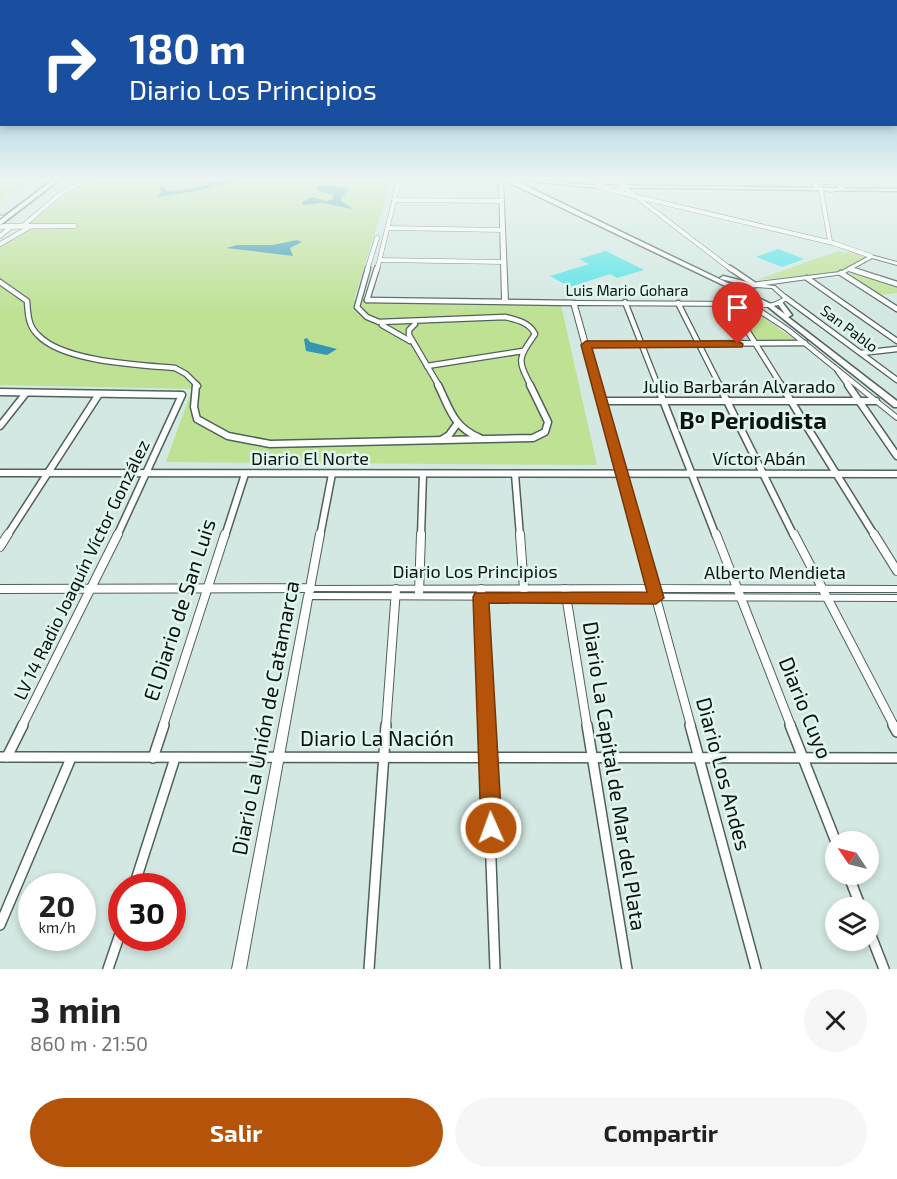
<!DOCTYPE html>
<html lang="es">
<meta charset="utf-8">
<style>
body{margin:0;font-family:"Exo 2",sans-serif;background:#f6f6f6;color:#222;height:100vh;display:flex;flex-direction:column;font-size:22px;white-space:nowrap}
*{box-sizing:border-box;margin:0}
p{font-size:20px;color:#767676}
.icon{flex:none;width:33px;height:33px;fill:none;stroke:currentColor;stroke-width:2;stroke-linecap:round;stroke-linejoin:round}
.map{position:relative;height:969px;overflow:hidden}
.side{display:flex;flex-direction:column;background:#fff;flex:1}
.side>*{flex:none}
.banner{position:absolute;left:0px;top:0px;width:897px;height:126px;box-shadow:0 3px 9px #0003;background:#1a4fa0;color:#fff;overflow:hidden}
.needle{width:39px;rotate:305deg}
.controls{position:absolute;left:825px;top:831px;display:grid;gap:12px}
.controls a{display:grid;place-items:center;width:54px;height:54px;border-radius:50%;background:#fff;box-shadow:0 3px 9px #0003;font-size:30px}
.speed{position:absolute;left:18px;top:873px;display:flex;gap:12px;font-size:30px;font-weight:700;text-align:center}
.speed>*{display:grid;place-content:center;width:78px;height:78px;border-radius:50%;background:#fff;box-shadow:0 3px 9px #0003;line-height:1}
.speed small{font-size:15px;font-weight:400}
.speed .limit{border:9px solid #d22;background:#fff;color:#111}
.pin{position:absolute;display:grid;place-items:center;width:51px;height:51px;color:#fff;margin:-62px -26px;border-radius:50% 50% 50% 0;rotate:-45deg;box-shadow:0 0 6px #0007}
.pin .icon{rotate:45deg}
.me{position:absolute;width:66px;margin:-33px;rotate:358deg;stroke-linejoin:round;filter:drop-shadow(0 0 4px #0008)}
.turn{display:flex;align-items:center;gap:21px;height:126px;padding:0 30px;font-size:27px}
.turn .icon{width:78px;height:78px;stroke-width:2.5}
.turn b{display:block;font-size:42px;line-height:51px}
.round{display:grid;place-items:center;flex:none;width:63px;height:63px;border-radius:32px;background:#f6f6f6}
.overview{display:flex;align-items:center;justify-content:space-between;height:102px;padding:0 30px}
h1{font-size:36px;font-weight:700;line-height:45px}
.cta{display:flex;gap:12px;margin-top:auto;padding:12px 30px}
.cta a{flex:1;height:69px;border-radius:36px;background:#b45309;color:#fff;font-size:24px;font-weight:700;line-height:69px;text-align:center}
.cta a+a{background:#f6f6f6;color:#222}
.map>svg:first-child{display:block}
.green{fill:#bee194}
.water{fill:#3696b2}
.building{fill:#53e3e7}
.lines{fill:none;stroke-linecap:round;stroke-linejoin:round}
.minor-far4-casing{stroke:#4f615b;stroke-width:5}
.minor-far3-casing{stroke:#4f615b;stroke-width:7}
.minor-far2-casing{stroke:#4f615b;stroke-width:9}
.minor-far1-casing{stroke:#4f615b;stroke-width:10}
.minor-casing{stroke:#4f615b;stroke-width:12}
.tertiary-casing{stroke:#4f615b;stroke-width:2}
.primary-casing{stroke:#4f615b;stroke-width:3}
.trunk-casing{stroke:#4f615b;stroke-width:4}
.minor-far4{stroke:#fff;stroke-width:4}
.minor-far3{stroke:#fff;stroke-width:4.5}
.minor-far2{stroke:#fff;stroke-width:6}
.minor-far1{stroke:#fff;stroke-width:8}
.minor{stroke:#fff;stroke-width:9}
.tertiary{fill:#fff;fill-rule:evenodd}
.primary{fill:#fff;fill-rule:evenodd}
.trunk{fill:#fff;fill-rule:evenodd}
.route{fill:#b45309;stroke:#753606;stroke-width:1.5}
.labels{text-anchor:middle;stroke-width:5;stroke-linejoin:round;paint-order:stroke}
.far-street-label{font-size:15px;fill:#0c1311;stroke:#e0f6ef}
.street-label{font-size:18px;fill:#0c1311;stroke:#e0f6ef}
.near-street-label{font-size:21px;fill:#0c1311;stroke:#e0f6ef}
.district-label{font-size:24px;font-weight:bold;fill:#0c1311;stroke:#e0f6ef}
</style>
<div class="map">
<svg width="897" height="969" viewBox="0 0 897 969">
<rect width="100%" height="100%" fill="#d3e8e2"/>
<g class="green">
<polygon points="16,177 33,177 0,201 0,183"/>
<polygon points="90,177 392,177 354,300 561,305 597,465 166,462 192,389 0,385 0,247"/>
<polygon points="850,250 871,256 835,273 756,280 838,251 846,253"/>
<polygon points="854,273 897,286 897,293 881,295 849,276"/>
<polygon points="734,306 748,307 798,342 757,344"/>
</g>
<g class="water">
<path d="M228,177L240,180L196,191L157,197L162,192L159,190L160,187H166V191C187,191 209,186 228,177Z"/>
<polygon points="323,185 349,188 340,200 353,209 322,203 303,205 302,202 312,197 326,201 333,199 333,195 317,191 317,187"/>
<polygon points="297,240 302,242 290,248 293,256 226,248 237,245 273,245"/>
<polygon points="307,338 310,342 337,349 327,355 306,351 304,339"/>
</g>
<g class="building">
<polygon points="778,249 804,259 782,267 756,257"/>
<polygon points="606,251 644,270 617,278 610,274 570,287 550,276 589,264 579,259"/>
</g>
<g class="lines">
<defs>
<g id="minor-far4">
<polyline points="653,177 655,181"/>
<polygon points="605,181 622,183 627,188 613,191 598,186"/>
<polyline points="626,189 732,270"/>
<polyline points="821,190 830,241"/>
<polyline points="613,191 833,243 871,256"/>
<polyline points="394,200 501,201"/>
<polyline points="24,225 59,195 90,177"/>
<polyline points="0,227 75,226 3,226"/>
<polyline points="388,228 502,230"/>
<polyline points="0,236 11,227"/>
<polyline points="0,244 28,228"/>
<polyline points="380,260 503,262"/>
<polyline points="367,270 377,238"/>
<polyline points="377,270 400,177"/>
</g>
<g id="minor-far3">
<path d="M368,268L357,307L367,317L379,322L505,317C517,320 529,322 535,334C518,359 517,359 531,386"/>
<polyline points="730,268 755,285"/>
<polyline points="850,269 897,284"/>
<polyline points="841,273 897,309"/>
<polyline points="807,278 897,341"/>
<path d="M0,282L27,301C28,314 28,326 38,335C63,362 140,365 175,368L186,374L198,386"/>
<polyline points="786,298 897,380"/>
<polyline points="367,300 574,303"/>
<polyline points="367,300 377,268"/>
<polyline points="625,302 658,386"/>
<polyline points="678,303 720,386"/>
<polyline points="730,303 782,386"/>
<polyline points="415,324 409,330 409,335 439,386"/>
<polyline points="382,325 410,341"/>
<polyline points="586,344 805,343"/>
<polyline points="861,353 897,349"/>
<polyline points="427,366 523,351"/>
<polyline points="838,371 849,386"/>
</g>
<g id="minor-far2">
<polyline points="196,385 194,407 197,419 228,436 270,444 533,438 545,432 548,422 530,385"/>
<path d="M438,385C450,409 453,427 480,438"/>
<polyline points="657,385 716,536"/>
<polyline points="719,385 794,536"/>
<polyline points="781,385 875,536"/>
<polyline points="848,385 897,456"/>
<polyline points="0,392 182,395 117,536"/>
<polyline points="601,401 876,401"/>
<polyline points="0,426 26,393"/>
<polyline points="441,440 449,435 457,424"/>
<polyline points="0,473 897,474"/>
<polyline points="515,474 520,536"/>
<polyline points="7,536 99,394"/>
<polyline points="225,536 245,474"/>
<polyline points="320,536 332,474"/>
<polyline points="421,536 423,474"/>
</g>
<g id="minor-far1">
<polyline points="520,534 524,589"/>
<polyline points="716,534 791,726"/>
<polyline points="794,534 894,726"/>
<polyline points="874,534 897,571"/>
<polyline points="0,547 8,534"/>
<polyline points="0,589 310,588 320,534"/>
<polyline points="481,589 486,726"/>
<polyline points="565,589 587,726"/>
<polyline points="419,593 421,534"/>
<polyline points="656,598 691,726"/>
<polyline points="22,726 118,534"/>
<polyline points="163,726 225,534"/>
<polyline points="386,726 396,589"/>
</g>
<g id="minor">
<polyline points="486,725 495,969"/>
<polyline points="587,725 627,969"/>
<polyline points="690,725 756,969"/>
<polyline points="790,725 836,842"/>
<polyline points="893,725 897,732"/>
<polyline points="0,757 897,758"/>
<polyline points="7,757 23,725"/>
<polyline points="153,758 164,725"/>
<polyline points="848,874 861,908"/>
<polyline points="134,886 175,758"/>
<polyline points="0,925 71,758"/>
<polyline points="868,928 884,969"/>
<polyline points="108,969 122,928"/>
<polyline points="369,969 386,725"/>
</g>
<g id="tertiary">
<polygon points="501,178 503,179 508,301 505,303 502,301 499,179"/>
<path d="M817,182H835L845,189L831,192L813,187V185ZM819,184H834L840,188L831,190L817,186Z"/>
<polygon points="0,215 3,216 0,218"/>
<path d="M871,255L897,262V265L872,258L843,274L765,285L775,286L789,298C780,306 770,308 758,307L789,328L897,415V420L895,419L785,330L748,306L577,305L657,585L897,586V592H659V594L897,595V601L312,599L246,969H232L304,596L307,586L648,585L571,303L574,301L742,302L732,295L740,287L758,282L840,272ZM755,287L772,288L783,298C769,308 751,306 738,295L744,289ZM314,591L650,592V594L313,593Z"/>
</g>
<g id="primary">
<polygon points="502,177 508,177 514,180 525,178 588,185 897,189 897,191 588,187 525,180 518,182 771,304 785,314 777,303 782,302 792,315 788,317 897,401 897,407 894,407 767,306 510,183"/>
<polygon points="723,276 755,284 756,285 753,287 721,279 720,278"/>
</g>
<polygon id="trunk" points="57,177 63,177 0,225 0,220"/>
</defs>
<use href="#minor-far4" class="minor-far4-casing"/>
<use href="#minor-far3" class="minor-far3-casing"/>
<use href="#minor-far2" class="minor-far2-casing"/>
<use href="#minor-far1" class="minor-far1-casing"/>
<use href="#minor" class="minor-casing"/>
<use href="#tertiary" class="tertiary-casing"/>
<use href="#primary" class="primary-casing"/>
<use href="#trunk" class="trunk-casing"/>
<use href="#minor-far4" class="minor-far4"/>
<use href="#minor-far3" class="minor-far3"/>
<use href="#minor-far2" class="minor-far2"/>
<use href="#minor-far1" class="minor-far1"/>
<use href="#minor" class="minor"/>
<use href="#tertiary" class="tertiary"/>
<use href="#primary" class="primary"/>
<use href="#trunk" class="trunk"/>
</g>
<linearGradient id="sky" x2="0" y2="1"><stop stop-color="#61a8d2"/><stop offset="0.57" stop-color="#ebf5f2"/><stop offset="1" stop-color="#ebf5f2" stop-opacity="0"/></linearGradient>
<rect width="897" height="313" fill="url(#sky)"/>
<polygon class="route" points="738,341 743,344 742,347 592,348 664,598 656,604 489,603 502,828 499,836 491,839 484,836 481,828 473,597 475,593 647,592 581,345 586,341"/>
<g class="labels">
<g class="far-street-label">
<text x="627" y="296">Luis Mario Gohara</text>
<text transform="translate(849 329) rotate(37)" y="5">San Pablo</text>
</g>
<g class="street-label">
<text x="739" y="393">Julio Barbarán Alvarado</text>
<text x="310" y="465">Diario El Norte</text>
<text x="759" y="465">Víctor Abán</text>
<text transform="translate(82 570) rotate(-64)" y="6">LV 14 Radio Joaquín Víctor González</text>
<text x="475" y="578">Diario Los Principios</text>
<text x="775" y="579">Alberto Mendieta</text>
</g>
<g class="near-street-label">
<text transform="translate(180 610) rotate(-72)" y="7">El Diario de San Luis</text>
<text transform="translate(805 708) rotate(68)" y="7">Diario Cuyo</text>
<text transform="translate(266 718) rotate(-79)" y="7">Diario La Unión de Catamarca</text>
<text x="377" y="746">Diario La Nación</text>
<text transform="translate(723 774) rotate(75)" y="7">Diario Los Andes</text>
<text transform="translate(614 776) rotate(81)" y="7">Diario La Capital de Mar del Plata</text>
</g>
<g class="district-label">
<text x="753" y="429">Bº Periodista</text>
</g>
</g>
</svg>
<div class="controls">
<a><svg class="needle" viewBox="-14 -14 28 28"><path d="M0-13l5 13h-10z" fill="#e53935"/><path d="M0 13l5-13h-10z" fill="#767676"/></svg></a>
<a><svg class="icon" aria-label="layers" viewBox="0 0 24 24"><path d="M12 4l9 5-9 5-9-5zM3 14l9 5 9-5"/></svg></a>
</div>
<div class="speed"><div>20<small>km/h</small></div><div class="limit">30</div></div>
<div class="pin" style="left:738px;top:344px;background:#d93025"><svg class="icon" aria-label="arrive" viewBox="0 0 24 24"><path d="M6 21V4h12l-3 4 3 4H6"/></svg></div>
<svg class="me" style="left:491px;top:828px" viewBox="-20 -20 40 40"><circle r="17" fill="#b45309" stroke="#fff" stroke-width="3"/><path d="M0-11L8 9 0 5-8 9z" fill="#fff"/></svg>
<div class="banner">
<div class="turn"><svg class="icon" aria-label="right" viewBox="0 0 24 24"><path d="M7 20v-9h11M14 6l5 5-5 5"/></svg><div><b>180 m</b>Diario Los Principios</div></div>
</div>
</div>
<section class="side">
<div class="overview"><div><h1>3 min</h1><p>860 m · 21:50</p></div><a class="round"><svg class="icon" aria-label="close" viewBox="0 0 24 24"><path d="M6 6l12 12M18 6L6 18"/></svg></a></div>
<div class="cta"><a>Salir</a><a>Compartir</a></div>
</section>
